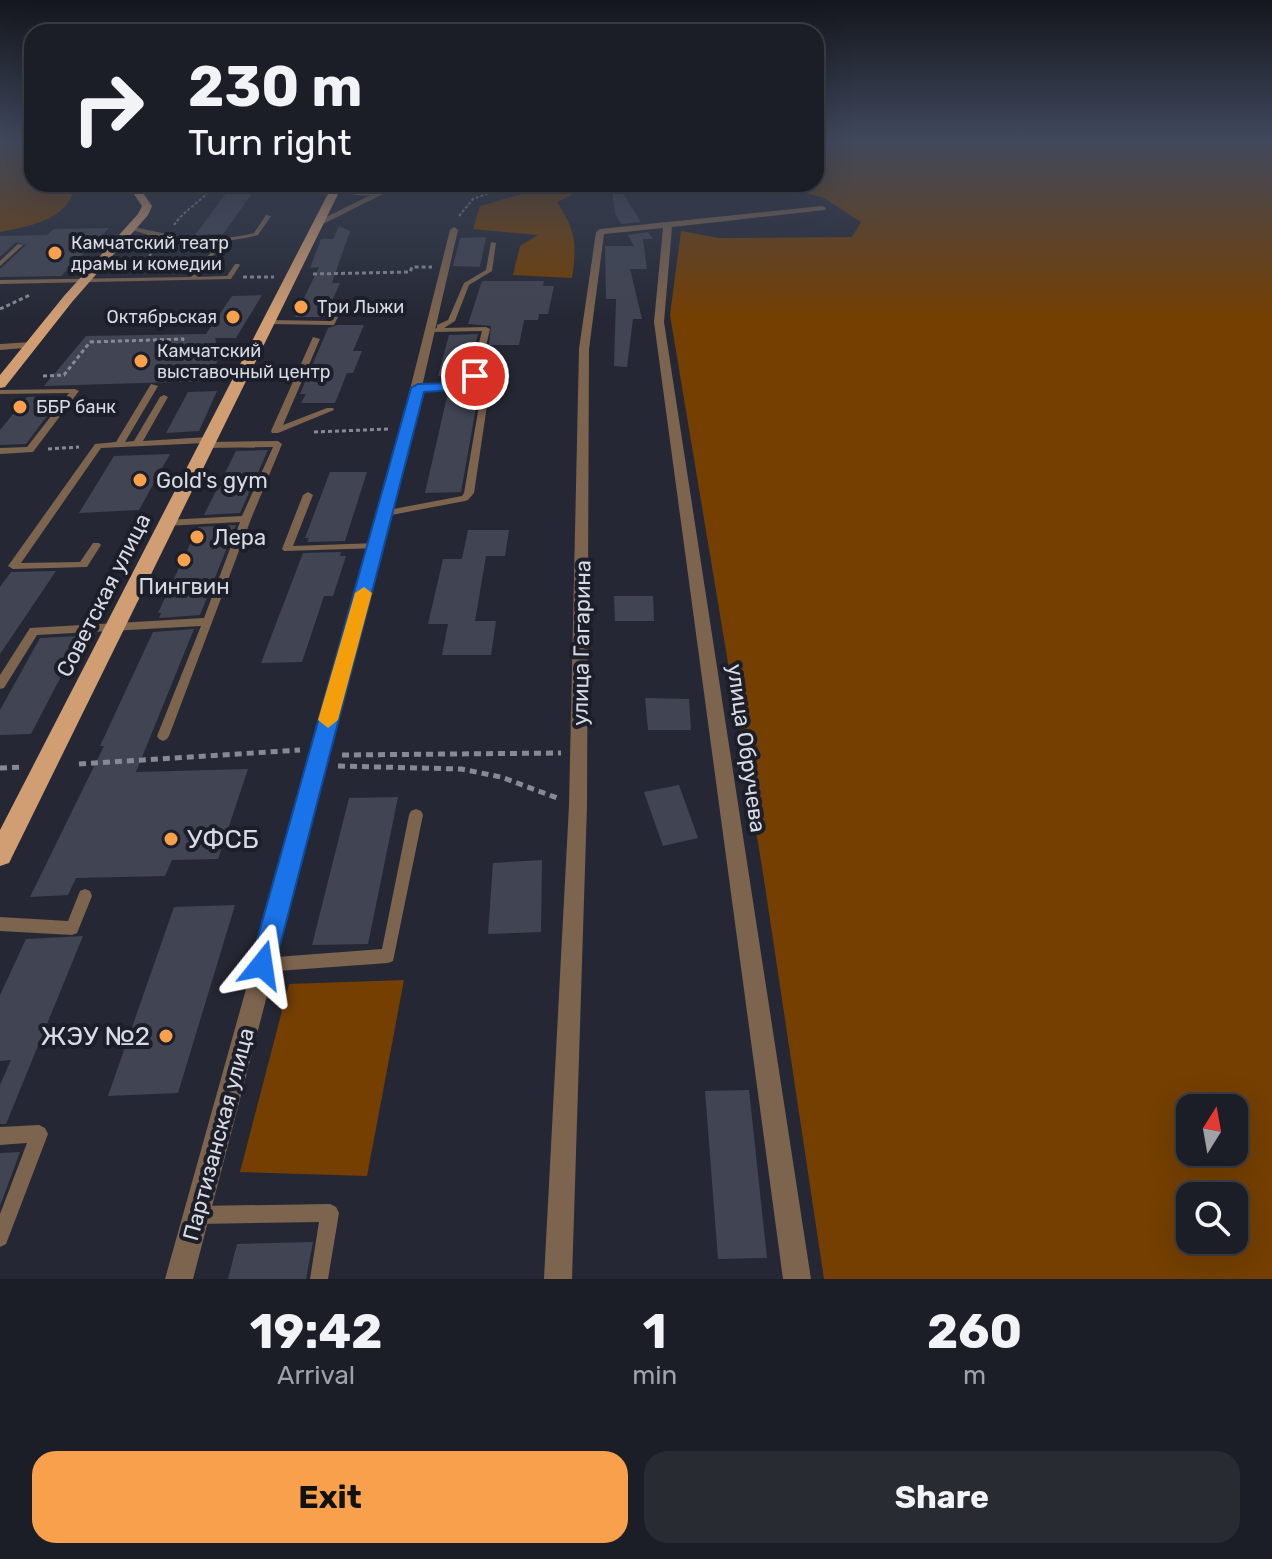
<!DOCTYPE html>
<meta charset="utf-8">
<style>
body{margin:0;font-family:Rubik,sans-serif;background:#292b33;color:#f1f3f6;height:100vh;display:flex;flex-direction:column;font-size:30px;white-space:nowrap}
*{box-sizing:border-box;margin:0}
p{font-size:26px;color:#a0a2a7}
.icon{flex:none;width:44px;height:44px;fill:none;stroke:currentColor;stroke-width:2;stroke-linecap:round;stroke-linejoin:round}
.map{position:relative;height:1279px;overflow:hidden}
.details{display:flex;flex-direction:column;background:#1c1e27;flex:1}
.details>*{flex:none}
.guide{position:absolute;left:24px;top:24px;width:800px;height:168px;border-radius:24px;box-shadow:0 8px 32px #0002,0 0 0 2px #3a3c44;background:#1c1e27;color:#f1f3f6;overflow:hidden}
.needle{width:52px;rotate:11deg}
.tools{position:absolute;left:1176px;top:1094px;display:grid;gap:16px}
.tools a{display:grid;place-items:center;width:72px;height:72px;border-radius:16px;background:#1c1e27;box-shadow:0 8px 32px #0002,0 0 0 2px #3a3c44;font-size:40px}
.pin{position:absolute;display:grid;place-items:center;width:68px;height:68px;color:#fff;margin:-34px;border:4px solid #fff;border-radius:50%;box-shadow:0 2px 8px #0007}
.me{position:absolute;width:88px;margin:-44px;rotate:15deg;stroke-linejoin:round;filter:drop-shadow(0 0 6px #0008)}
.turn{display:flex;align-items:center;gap:28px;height:168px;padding:0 32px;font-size:36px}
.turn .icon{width:104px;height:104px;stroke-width:2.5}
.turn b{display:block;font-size:56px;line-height:68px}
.eta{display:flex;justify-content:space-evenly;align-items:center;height:136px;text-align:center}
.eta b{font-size:48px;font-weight:700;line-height:56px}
.button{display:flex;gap:16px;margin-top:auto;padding:16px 32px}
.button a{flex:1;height:92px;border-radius:24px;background:#f9a04c;color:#111;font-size:32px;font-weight:700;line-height:92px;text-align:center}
.button a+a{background:#292b33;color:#f1f3f6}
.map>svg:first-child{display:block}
.green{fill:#743f01;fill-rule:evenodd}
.building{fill:#414452}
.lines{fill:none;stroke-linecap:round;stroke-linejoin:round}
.path-far2{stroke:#878a94;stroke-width:2;stroke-dasharray:3 2;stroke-linecap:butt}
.path-far1{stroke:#878a94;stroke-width:3;stroke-dasharray:4 3;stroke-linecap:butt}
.path{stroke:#878a94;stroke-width:5;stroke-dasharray:7 5;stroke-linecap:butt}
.lane{fill:#7d644f;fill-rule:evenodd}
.street{fill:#7d644f;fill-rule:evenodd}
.primary{fill:#d19e73;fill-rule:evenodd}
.route{fill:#1a73e8;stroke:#114b97;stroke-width:2}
.slow{fill:#f59e0b}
.poi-dot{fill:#f9a04c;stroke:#1c1f2a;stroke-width:3}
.labels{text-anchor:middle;stroke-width:8;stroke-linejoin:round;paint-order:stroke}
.far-poi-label{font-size:18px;fill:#d9dbe4;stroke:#1c1f2a;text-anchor:start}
.poi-label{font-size:22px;fill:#d9dbe4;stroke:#1c1f2a;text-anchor:start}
.street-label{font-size:22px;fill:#d9dbe4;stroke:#1c1f2a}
.near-poi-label{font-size:26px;fill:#d9dbe4;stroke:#1c1f2a;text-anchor:start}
</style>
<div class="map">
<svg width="1272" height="1279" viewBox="0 0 1272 1279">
<rect width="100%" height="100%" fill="#252834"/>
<g class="green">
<path d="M0,139H32V184H77C73,190 73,196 69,201C56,223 22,227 0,232Z"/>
<path d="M816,139H1272V1279H824L763,873L670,315L681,231L719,238L852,237L861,222L824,198L783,187L691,191L620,184L579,191L557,202C576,231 577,244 572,278L513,275L520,246L538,235L473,229L480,206L556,184H816ZM1190,1108H1234V1152H1190ZM1190,1196H1234V1240H1190Z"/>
<polygon points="404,980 367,1176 240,1172 289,984"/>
</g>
<g class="building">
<polygon points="233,184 259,184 223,234 195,235"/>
<polygon points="611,184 617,184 641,222 621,224 615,213"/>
<polygon points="339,226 350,231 332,283 340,283 325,317 295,317 319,267 310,268 321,239 333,239"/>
<polygon points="109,228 61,276 0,277 0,269 26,245 16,242 0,257 0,236 47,235 54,229"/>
<polygon points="648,232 653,239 643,239 647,269 630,269 642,319 633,319 627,367 614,366 616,299 606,299 605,246 634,246 628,235"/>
<polygon points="486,237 480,267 453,266 460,238"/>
<polygon points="482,281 544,281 543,286 554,286 548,314 539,314 538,320 524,320 519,345 489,345 491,326 468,324"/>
<polygon points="262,295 236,338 215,338 220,355 209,381 44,386 86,336 206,334 232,296"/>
<polygon points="337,325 364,325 353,351 362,351 353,373 347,373 335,403 301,403 306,394 300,394 323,340 328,328"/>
<polygon points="478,334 468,373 438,376 449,335"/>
<polygon points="217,391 199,431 166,433 188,392"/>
<polygon points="448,392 478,396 461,492 425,493"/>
<polygon points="62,396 26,444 0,445 0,430 27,397"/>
<polygon points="268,450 240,513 204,515 236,451"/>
<polygon points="170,454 139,510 79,513 114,456"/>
<polygon points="330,472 367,472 345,541 307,542 309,538 305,538"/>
<polygon points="236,525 200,615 159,618 161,613 158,613 198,527"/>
<polygon points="468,530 509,530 505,556 486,556 475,621 496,621 491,655 442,655 448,624 428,624 443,559 462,559"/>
<polygon points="341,552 340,556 346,556 333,596 324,596 302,662 261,663 303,553"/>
<polygon points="56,571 0,654 0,587 11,572"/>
<polygon points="614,596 653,596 654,621 615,621"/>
<polygon points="194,629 136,772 248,769 218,859 172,860 165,876 76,878 68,895 30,897 104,746 100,746 153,632"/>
<polygon points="82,636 31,734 0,735 0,710 40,638"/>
<polygon points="645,698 689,699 691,730 648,730"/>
<polygon points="679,785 698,838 663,846 644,792"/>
<polygon points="398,797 368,944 312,945 349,798"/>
<polygon points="542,860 541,932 488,934 493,863"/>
<polygon points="235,905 178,1093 108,1096 174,907"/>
<polygon points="83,936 6,1124 0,1124 0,1085 11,1060 0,1061 0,995 26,939"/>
<polygon points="749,1090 767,1258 718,1259 705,1091"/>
<polygon points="20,1152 0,1206 0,1153"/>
<polygon points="313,1242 306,1279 228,1279 237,1244"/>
</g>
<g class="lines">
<g class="path-far2">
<polyline points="0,145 13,139"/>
<polyline points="459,216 473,199 512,184"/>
<path d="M174,225C184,210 203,200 217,184"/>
<polyline points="143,264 156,248"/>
</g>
<g class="path-far1">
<polyline points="141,266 145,262"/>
<polyline points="313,274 410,272 412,267 432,267"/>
<polyline points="243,277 274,277"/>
<polyline points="0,309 30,295"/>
<polyline points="43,376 64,375 90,342 183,339 178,354 233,352"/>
<polyline points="314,432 389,429"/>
<polyline points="48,449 79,447"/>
</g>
<g class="path">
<polyline points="342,755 561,753"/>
<polyline points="79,764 300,750"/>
<polyline points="338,766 461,769 501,777 560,799"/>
<polyline points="0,768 22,767"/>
</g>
<g class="lane">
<path d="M336,185C354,193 368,193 387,188L390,190C371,198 352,197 334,188Z"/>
<path d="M266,215L271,216L258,235C219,246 165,244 128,228L131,226C171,236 213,244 254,233Z"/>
<polygon points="491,242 496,243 492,271 469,285 455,321 444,328 486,327 490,329 479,376 466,386 489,392 474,493 468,500 465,501 386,516 383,515 381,513 383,511 462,496 464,493 481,394 460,389 418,390 414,388 418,386 457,385 471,375 482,331 432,332 428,330 437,328 437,325 448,320 464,283 486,270"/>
<polygon points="18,244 23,245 0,266 0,261"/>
<polygon points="212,251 215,253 197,277 227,276 235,264 239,264 240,265 231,279 0,284 0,280 191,277"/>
<polygon points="332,316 338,317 334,325 331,325 269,324 265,322 269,320 329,321"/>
<polygon points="313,337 320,339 283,425 327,408 333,408 334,410 278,433 272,433 271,431"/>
<polygon points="151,384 158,386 125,442 134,441 160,397 164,395 168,397 143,441 208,437 212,440 209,442 278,441 282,444 251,519 169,736 167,739 163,741 159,739 157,736 201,626 37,635 4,688 0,689 0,675 30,628 204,618 240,522 166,526 161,523 166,520 242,516 273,447 206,448 202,445 205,443 101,448 21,563 80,562 93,543 99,543 101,545 87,567 13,569 8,566 95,444 116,442"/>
<polygon points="75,389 79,391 33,452 0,454 0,448 27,447 69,393 0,394 0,390"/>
<polygon points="308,492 313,495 293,546 377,543 380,544 382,546 380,548 284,551 282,549 303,495"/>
<polygon points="416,809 421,811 423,815 393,961 388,963 263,972 258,970 256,965 258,960 263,958 382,949 409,815 411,811"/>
<polygon points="85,889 90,891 92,896 77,933 72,935 0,931 0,917 68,921 80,891"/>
<polygon points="39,1125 45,1128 48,1134 6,1244 0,1247 0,1214 27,1143 0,1145 0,1127"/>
<polygon points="330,1204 336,1207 339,1213 328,1279 310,1279 319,1222 196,1224 190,1221 187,1215 190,1209 196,1206"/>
</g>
<g class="street">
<polygon points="393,184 403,184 323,224 316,222"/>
<polygon points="822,206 826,208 825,210 672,227 664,322 811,1279 783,1279 654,322 663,228 604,234 589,349 587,805 572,1279 544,1279 569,805 579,349 596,232 600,229"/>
<polygon points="454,227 458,230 393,513 193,1279 165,1279 379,513 450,230"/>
<polygon points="32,342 36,343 36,347 0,350 0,344"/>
</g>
<g class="primary">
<polygon points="127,184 137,184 152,206 148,215 72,302 5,387 0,388 0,375 64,296 138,214 142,206"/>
<polygon points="333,184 343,184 9,863 0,866 0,830"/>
</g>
</g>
<linearGradient id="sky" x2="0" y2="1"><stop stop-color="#14161d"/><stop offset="0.44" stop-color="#40485c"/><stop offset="1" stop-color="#40485c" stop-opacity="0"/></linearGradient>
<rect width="1272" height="318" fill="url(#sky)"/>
<polygon class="route" points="475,372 482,376 465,389 424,392 275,965 271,974 262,977 254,974 250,965 411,388 418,384 457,383"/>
<polygon class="slow" points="364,587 372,593 338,720 328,728 318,720 355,593"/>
<g class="poi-dot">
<circle cx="55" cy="253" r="8"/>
<circle cx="301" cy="307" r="8"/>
<circle cx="233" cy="317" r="8"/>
<circle cx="141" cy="361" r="8"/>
<circle cx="20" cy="407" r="8"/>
<circle cx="140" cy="480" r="8"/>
<circle cx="197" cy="537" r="8"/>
<circle cx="184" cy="560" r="8"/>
<circle cx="171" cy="839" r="8"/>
<circle cx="166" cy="1036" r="8"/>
</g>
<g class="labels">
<g class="far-poi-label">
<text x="71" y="249">Камчатский театр<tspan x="71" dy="21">драмы и комедии</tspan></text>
<text x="317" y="313">Три Лыжи</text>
<text x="217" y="323" text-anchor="end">Октябрьская</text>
<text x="157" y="357">Камчатский<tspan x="157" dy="21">выставочный центр</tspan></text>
<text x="36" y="413">ББР банк</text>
</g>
<g class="poi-label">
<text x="156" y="488">Gold's gym</text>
<text x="213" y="545">Лера</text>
<text x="184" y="594" text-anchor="middle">Пингвин</text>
</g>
<g class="street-label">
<text transform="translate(103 595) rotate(-63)" y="8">Советская улица</text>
<text transform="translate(581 643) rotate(-89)" y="8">улица Гагарина</text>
<text transform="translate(747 748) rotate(82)" y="8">улица Обручева</text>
<text transform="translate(218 1134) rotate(-75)" y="8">Партизанская улица</text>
</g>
<g class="near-poi-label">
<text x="187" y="848">УФСБ</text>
<text x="150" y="1045" text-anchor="end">ЖЭУ №2</text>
</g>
</g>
</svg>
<div class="tools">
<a><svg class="needle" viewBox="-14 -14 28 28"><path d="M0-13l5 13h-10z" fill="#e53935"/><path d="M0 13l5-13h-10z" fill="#a0a2a7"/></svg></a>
<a><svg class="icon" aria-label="search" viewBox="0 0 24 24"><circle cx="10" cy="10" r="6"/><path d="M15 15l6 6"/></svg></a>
</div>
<div class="pin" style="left:475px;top:376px;background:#d93025"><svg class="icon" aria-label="arrive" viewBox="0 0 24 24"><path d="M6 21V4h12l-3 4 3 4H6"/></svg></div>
<svg class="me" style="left:262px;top:965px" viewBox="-20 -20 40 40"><path d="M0-17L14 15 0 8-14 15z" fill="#1a73e8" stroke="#fff" stroke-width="4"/></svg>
<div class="guide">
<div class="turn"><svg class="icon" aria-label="right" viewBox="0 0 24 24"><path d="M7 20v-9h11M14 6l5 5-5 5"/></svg><div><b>230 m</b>Turn right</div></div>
</div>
</div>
<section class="details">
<div class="eta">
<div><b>19:42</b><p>Arrival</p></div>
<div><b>1</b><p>min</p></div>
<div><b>260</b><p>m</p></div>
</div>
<div class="button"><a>Exit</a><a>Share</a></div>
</section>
